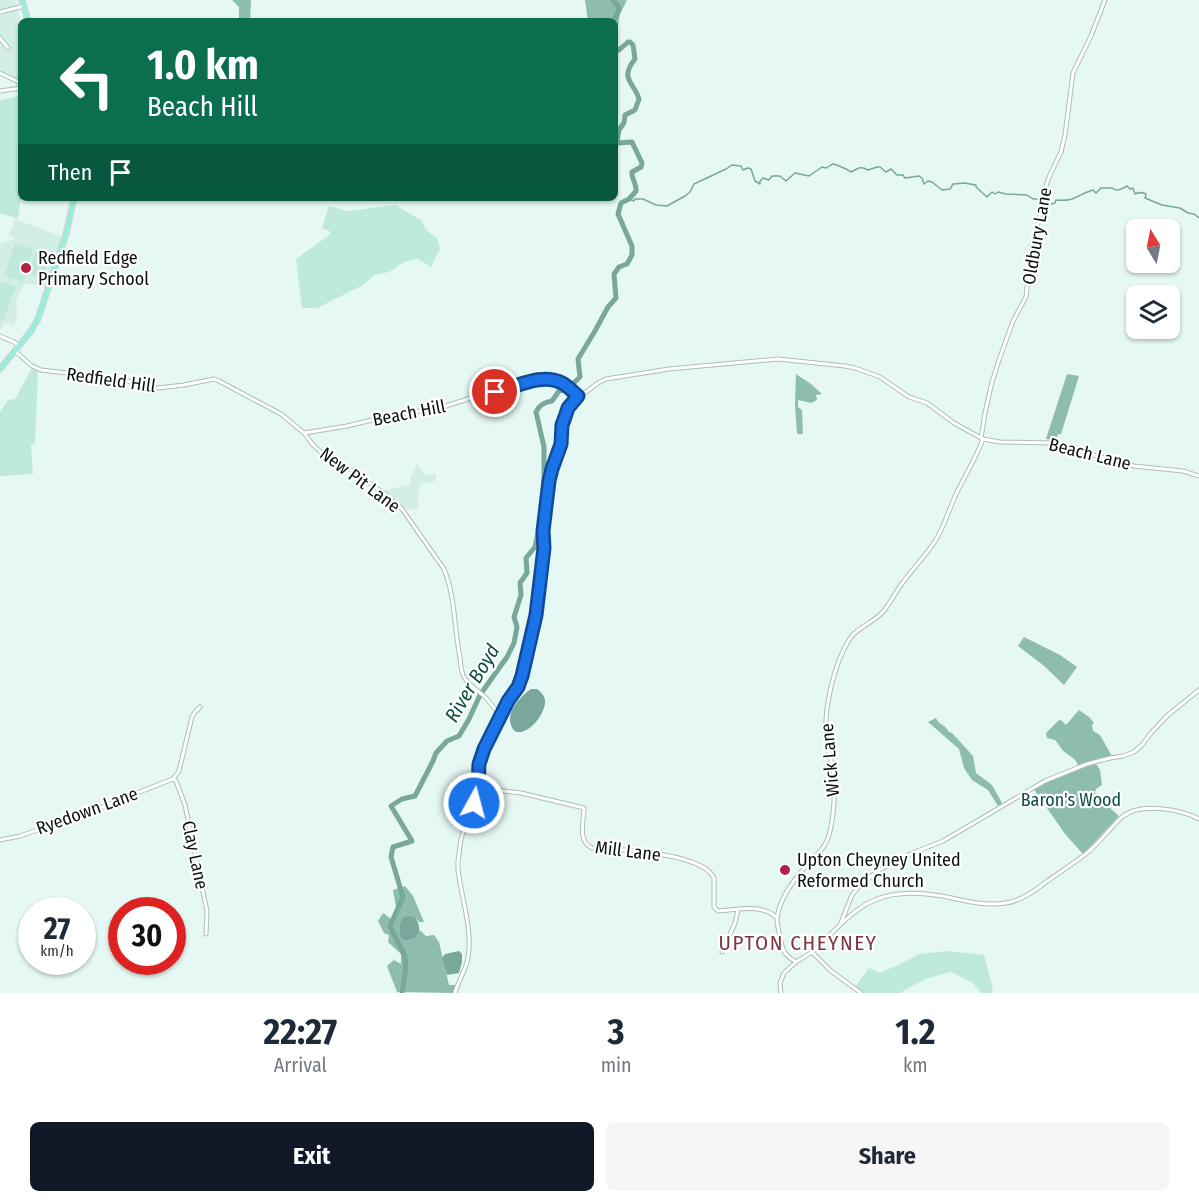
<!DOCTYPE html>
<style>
body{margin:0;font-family:"Fira Sans Condensed",sans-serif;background:#f6f6f7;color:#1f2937;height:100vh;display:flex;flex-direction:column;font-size:22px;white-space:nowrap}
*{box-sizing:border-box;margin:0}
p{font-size:20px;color:#747a83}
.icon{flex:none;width:33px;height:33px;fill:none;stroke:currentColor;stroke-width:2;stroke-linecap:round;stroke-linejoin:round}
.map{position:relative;height:993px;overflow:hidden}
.sheet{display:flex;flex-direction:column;background:#fff;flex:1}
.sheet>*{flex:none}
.hud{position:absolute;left:18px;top:18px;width:600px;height:183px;border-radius:9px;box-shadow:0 2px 4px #0004;background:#0b6e4f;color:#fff;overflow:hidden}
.needle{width:39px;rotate:350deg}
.fabs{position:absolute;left:1126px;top:219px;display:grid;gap:12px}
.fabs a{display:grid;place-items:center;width:54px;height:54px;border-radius:9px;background:#fff;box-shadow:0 2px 4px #0004;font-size:30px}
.speed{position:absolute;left:18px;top:897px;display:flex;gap:12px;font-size:30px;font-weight:700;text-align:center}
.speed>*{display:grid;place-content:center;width:78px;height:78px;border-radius:50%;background:#fff;box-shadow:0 2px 4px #0004;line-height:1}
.speed small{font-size:15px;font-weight:400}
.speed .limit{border:9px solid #d22;background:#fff;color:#111}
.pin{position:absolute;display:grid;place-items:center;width:51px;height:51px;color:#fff;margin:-26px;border:3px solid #fff;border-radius:50%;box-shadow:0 2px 6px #0007}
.me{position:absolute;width:66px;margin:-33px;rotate:7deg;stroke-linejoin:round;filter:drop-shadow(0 0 4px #0008)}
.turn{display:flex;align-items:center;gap:21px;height:126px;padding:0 30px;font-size:27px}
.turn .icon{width:78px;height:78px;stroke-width:2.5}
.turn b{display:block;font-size:42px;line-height:51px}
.then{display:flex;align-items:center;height:57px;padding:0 30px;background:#0003;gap:12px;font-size:22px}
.eta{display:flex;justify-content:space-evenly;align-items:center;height:102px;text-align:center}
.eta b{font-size:36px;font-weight:700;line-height:42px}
.button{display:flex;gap:12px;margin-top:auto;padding:12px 30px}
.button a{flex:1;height:69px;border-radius:9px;background:#111827;color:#fff;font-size:24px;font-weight:700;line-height:69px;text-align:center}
.button a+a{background:#f6f6f7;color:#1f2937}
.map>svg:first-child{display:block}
.built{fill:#d2eee7}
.green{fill:#c0e9de}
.forest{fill:#8ebdb0}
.water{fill:#79a79b}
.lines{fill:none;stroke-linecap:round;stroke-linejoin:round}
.stream{stroke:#79a79b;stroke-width:1.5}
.river{stroke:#79a79b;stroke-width:5}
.minor-casing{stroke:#abbeb8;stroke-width:5}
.major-casing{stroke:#d3d4d4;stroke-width:7}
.minor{stroke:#fff;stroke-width:3}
.major{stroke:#97eedc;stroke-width:4.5}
.route-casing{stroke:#114b97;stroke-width:15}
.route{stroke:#1a73e8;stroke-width:10}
.poi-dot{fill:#b32146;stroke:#fff;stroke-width:2}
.labels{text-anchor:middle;stroke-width:4.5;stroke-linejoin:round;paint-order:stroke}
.street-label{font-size:18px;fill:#0b1110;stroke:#fff}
.poi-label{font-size:18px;fill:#0b1110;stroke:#fff;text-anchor:start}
.park-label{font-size:18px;fill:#0c4e42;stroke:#fff}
.water-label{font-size:20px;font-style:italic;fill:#0a4d41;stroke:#fff}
.quarter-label{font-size:21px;letter-spacing:1.5px;fill:#7e3641;stroke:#fff}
</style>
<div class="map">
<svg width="1199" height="993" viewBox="0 0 1199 993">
<rect width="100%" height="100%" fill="#e5f8f3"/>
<g class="built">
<polygon points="0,0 16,0 21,24 21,80 0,70"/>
<polygon points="15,219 63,237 46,287 25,283 19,293 16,304 18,310 14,326 5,322 0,331 0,244 15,239 9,235"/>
<polygon points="417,464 425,475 436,474 436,481 421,484 418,496 418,509 404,510 382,491 411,484 410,479"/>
</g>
<g class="green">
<polygon points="21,96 21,198 18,219 0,213 0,100"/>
<polygon points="395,205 421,220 426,230 437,238 440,248 431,267 418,259 404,262 389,272 374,275 365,284 317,308 302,308 296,259 328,236 331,232 322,228 329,206 348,211"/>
<polygon points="15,243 33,249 23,282 4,276"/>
<polygon points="36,251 50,256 43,279 28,274"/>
<polygon points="0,281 16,287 3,321 0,320"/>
<polygon points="32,368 38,372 35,444 31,445 33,474 0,476 0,412 8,400 15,399"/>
<polygon points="948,951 984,955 993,988 991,993 981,993 973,983 951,972 925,979 900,993 863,993 855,987 869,968 880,973 900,964 919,954"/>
</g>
<g class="forest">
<polygon points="232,0 251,0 250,21 239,21 239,7"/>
<polygon points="585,0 627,0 620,14 616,39 619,53 615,51 615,21 588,21"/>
<polygon points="796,374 811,384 822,394 816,395 817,400 811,403 798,400 798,407 802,410 803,434 797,434 795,405"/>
<polygon points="1067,374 1079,376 1061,434 1058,434 1056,441 1046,439"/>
<polygon points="1024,637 1060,655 1077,667 1064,685 1043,665 1018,646"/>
<path d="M1079,710L1089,717L1094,723L1092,725L1093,731L1100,735L1112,756L1094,761L1100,770L1102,785L1096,789L1095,792L1098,797L1119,816L1083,854L1065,834L1033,788L1046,782L1079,769C1076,758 1074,759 1066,753C1061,750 1059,744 1055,740L1047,738L1046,733L1058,721L1061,720L1066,725Z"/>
<path d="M936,718C938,724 947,726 949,732L952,733L973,756L976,773L992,785L1002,803L998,806L988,790L972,780L964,768L959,749L928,722Z"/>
<polygon points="405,886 413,896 424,922 419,922 415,917 417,936 420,930 426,936 434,935 439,942 449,985 456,985 454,993 397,992 387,966 394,960 401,964 401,954 388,942 389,935 384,933 378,921 383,913 391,919 396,907 393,890"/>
</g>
<g class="water">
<path d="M531,689H537C541,692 544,695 545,700C546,712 532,731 520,732C517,732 515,732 513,729C503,714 520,697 531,689Z"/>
<path d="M408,916L415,917C423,930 420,940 404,940L400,936V926L402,918Z"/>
<polygon points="459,951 462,954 462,962 459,973 447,975 442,958 445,954"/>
</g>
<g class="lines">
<path class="stream" d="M629,199L634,201L635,199H643L656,205L667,206L685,196L690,192L694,184L726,169L732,165L741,166L743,170L748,168L751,169L755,181L760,184V181L763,178L769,180L772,176H780L786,181L795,173L809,176L822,167L826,168C829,167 830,165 833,164C835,164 849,170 851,172C859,168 861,166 868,170L877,167H880L886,172L891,169L897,175H903L905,178L919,176L922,178L924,184L928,181L932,182L942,190L950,189L953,184L964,183L976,185V187L987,197L992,192L995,194L998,192L1006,194L1027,195L1033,199H1040L1052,204L1055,203L1056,200C1076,202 1076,195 1093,190L1096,193L1101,188H1112C1117,192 1122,189 1127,186L1130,189L1133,188L1135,194C1139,192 1142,192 1146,194L1145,198L1162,205L1180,208L1188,213L1194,214L1199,218"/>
<g class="river">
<path d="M613,0L619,8C619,13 615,16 614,21"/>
<path d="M402,993C403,982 408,969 405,958C402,947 394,937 390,926L403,897L391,857L393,847L412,841L391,806L402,799L415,796L433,761L436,753L447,741L459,736L469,719L480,695L507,657L514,643L517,627L514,617L521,595L520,583L527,573L526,558L535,547L544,505V447L536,412C539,405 544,402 552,401L559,391L566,390L580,377L578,359L595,331L608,307L616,298L614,274L619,267L627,264L632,255V246L618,214L621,203L629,199L636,191C637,183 631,179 632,172L641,167L642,163L632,142L618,143L617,141L619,130L624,123L625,115L635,110L639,99C634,82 619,79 635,59L633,45L630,42H628L619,50L615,48"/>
</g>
<defs>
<g id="minor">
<polyline points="0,12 24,6"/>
<polyline points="0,38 8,48"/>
<polyline points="0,73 21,83"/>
<polyline points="0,91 21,88"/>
<polyline points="0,336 14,342 19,346"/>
<path d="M15,351L32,366L41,370L120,379L146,386L158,388L184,385L214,379L219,381L281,414L304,433L313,445L324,455L350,469L386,495L402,509L444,569C455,596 454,624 459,652C461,660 460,667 463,675C467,685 478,690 486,698C491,704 496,710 500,716"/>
<polyline points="578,395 586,392 598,383 606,379 669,369 778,359 845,366 855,368 880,377 909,397 927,403 954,423 983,439 1000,442 1050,443 1134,466 1183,471 1199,476"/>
<polyline points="304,433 347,426 380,418 443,407 480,395 510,389 530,381 558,382 562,383 578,395"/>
<polyline points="981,438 985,413 992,382 999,360 1013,321 1026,297 1032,245 1043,205 1046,186 1049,177 1061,152 1065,135 1073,73 1091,36 1105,0"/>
<polyline points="173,779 176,781 185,805 207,911 206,934"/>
<polyline points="173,779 179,771 192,717 195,712 200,707"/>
<path d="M479,788L521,793L584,808C584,821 577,841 592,848C617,849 703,853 714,878V907L718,911C738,910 762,903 777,918"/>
<polyline points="0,840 20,836 96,810 124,798 173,779"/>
<path d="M842,923C852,914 862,905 875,900C898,890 928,893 952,898C970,902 987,906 1006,903C1021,901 1034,891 1046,882C1060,872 1074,863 1087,853C1100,842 1110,828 1122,817C1140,802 1180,809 1199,819"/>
<polyline points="722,952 735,923 738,910"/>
<polyline points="812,952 831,971 861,993"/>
<path d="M796,962C783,954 783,951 780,937C779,931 777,925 777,919C779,898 795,878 808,864C816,856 826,847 829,835C834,817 836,786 833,768C830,757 827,747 826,736C824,708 834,664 849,640C857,626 876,623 886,608C891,601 896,592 901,585C912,569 927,555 937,538C945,524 950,507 957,492C966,474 976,458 983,439"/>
<path d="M455,993C458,981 466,970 468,958C473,928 461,898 458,869V861L461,839L478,788V771L480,759L488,739L508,701L520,683L522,676L536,615L544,548L543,531L549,481L552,469L561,443L562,425L568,409L578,395"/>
<polyline points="781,993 780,983 784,973 796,962 812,952 840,925 852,895 860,885 875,873 890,864 915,852 943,841 1045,781 1087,764 1110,758 1123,756 1134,752 1142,745 1151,733 1168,715 1199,690"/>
</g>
<g id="major">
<polyline points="22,0 28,21"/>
<polyline points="0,369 31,331 38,319 66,234 74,198"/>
</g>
</defs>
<use href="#minor" class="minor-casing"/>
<use href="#major" class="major-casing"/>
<use href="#minor" class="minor"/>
<use href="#major" class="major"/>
</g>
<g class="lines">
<defs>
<path id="route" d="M474,803L478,788L479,764L484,749L508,701L518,687L522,676L536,615L544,548L543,531L549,481L552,469L561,444L562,425L565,417L568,408L578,396C573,392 568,386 562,383C541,372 515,388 495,392"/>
</defs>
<use href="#route" class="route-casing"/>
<use href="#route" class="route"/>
</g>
<g class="poi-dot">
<circle cx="26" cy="268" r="6"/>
<circle cx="785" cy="870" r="6"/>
</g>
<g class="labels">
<g class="street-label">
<text transform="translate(1037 236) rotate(-80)" y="6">Oldbury Lane</text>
<text transform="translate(111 380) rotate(8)" y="6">Redfield Hill</text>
<text transform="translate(409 413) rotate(-11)" y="6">Beach Hill</text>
<text transform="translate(1090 454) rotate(14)" y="6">Beach Lane</text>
<text transform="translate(360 480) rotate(37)" y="6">New Pit Lane</text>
<text transform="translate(830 760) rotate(-95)" y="6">Wick Lane</text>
<text transform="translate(87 811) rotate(-20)" y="6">Ryedown Lane</text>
<text transform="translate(628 851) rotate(7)" y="6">Mill Lane</text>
<text transform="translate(195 855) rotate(78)" y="6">Clay Lane</text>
</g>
<g class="poi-label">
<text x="38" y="264">Redfield Edge<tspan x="38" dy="21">Primary School</tspan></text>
<text x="797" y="866">Upton Cheyney United<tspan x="797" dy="21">Reformed Church</tspan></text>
</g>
<g class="park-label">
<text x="1071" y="806">Baron's Wood</text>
</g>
<g class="water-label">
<text transform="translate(472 683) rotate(-59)" y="7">River Boyd</text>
</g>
<g class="quarter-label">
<text x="798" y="950">UPTON CHEYNEY</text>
</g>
</g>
</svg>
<div class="fabs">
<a><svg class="needle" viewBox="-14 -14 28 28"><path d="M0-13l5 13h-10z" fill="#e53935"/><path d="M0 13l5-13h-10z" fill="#747a83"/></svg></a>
<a><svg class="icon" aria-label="layers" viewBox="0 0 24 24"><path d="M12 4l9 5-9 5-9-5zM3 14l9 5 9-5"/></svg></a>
</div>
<div class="speed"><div>27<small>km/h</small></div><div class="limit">30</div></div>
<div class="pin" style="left:495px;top:392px;background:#d93025"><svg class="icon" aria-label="arrive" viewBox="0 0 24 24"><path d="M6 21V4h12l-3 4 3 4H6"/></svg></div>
<svg class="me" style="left:474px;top:803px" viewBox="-20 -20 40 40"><circle r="17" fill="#1a73e8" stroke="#fff" stroke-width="3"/><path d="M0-11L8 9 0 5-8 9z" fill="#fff"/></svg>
<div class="hud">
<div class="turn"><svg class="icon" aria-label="left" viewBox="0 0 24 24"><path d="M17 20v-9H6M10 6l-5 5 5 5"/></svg><div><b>1.0 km</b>Beach Hill</div></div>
<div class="then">Then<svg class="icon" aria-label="arrive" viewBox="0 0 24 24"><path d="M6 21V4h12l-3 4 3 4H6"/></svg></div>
</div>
</div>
<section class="sheet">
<div class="eta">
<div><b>22:27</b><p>Arrival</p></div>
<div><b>3</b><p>min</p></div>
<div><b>1.2</b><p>km</p></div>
</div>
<div class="button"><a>Exit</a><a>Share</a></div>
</section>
